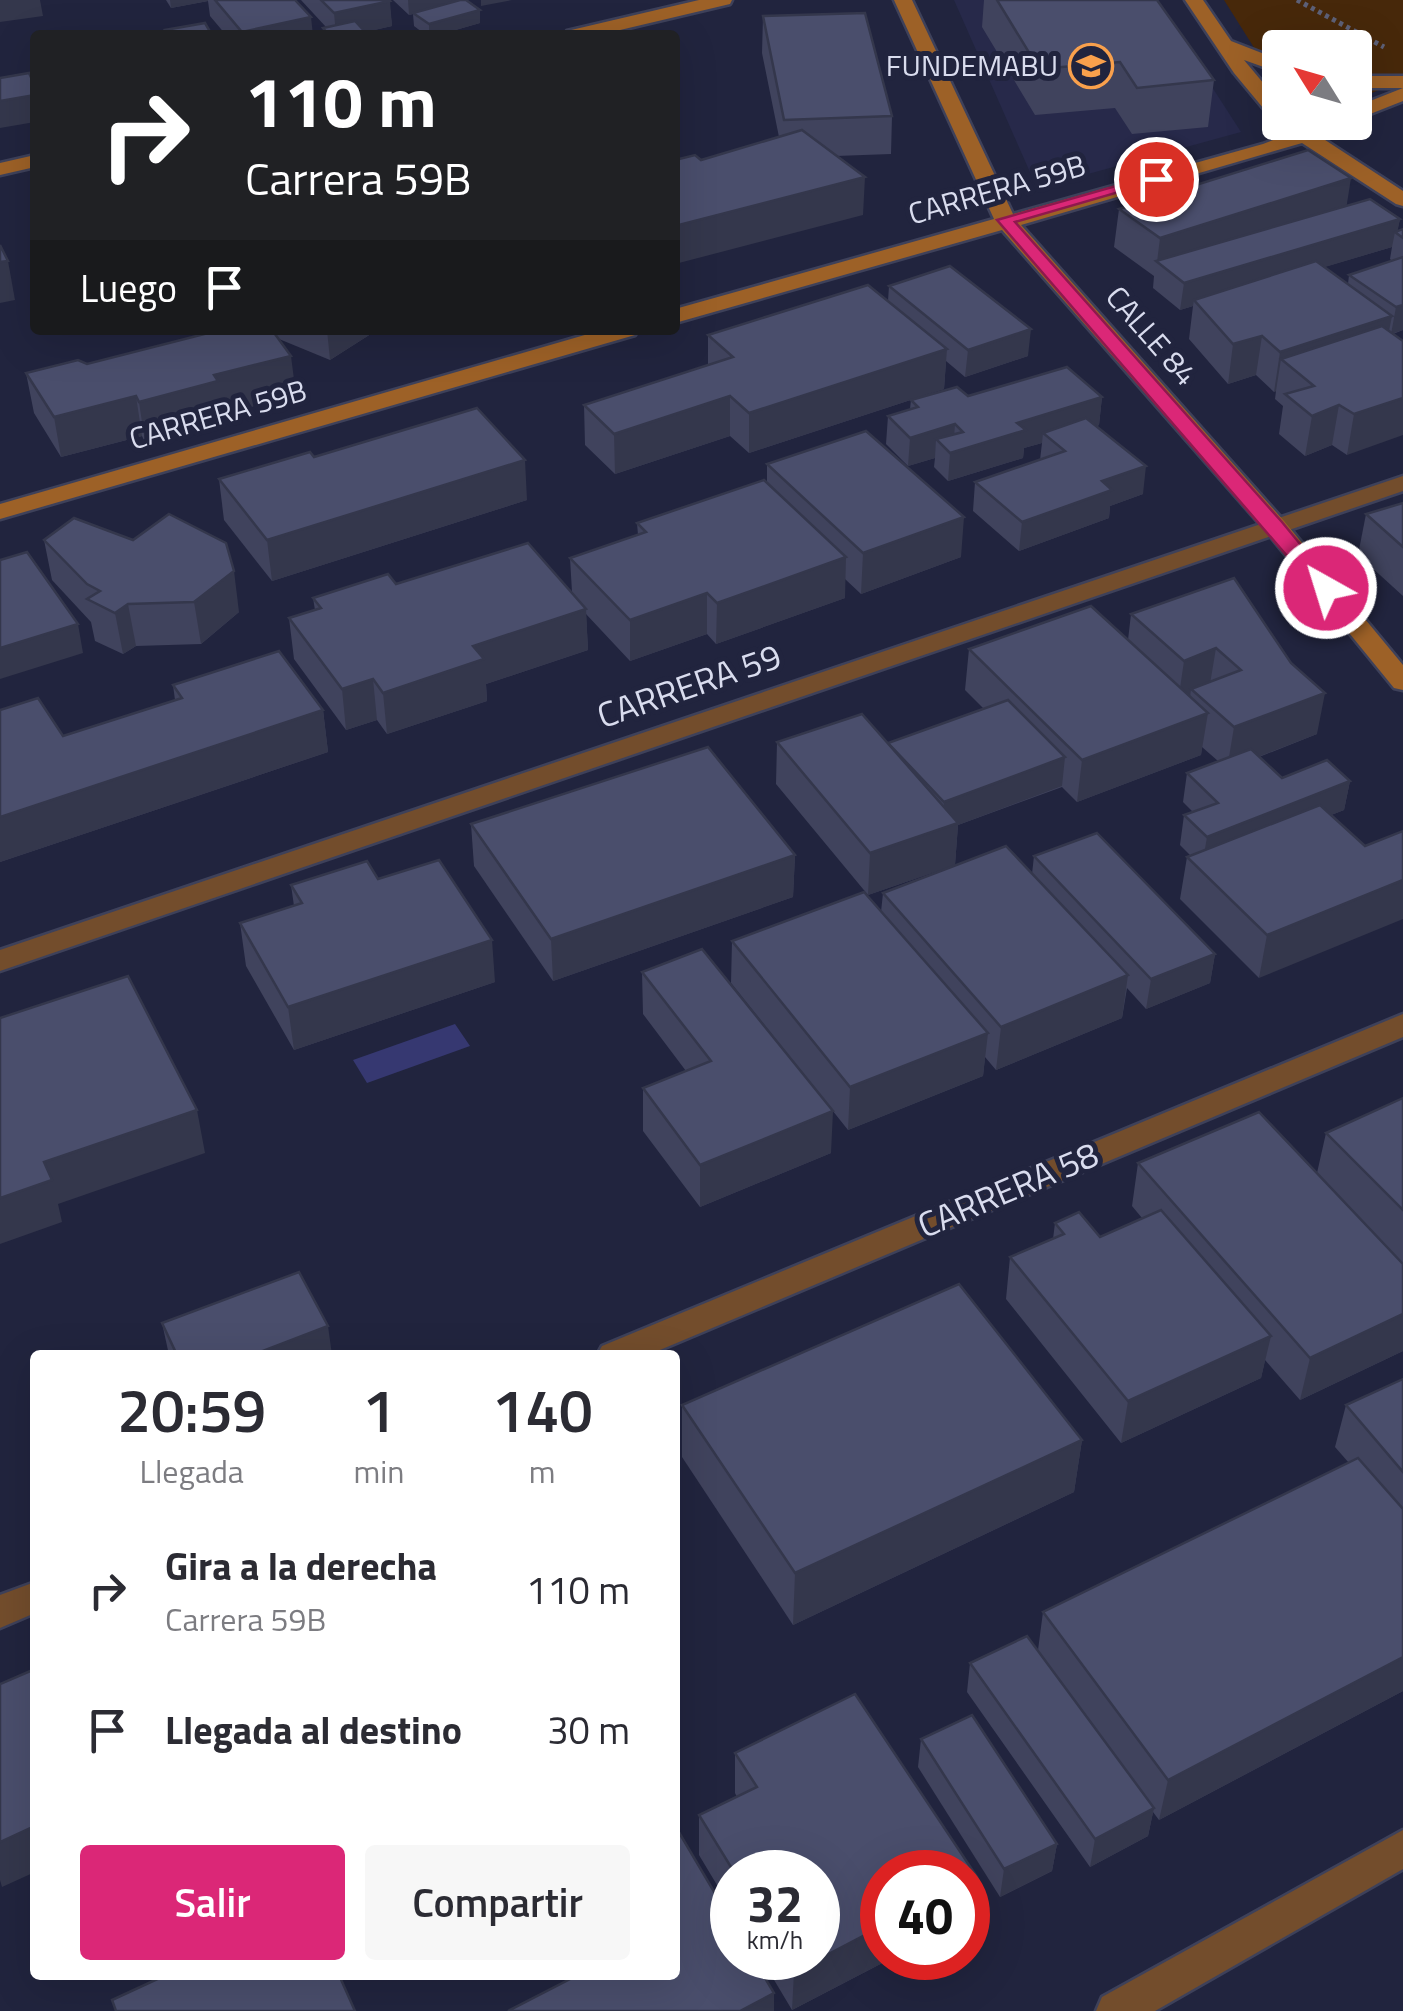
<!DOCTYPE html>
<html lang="es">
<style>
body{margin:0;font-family:"Titillium Web",sans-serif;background:#f7f7f7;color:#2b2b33;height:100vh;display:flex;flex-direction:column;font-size:38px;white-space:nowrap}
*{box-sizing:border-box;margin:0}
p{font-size:32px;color:#7c7c81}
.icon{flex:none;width:55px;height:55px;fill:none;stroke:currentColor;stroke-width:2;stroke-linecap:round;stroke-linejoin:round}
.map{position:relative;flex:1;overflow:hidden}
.sheet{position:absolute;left:30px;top:1350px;width:650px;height:630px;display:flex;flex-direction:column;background:#fff;border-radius:10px;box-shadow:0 10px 40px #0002}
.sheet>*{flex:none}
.banner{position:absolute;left:30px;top:30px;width:650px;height:305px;border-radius:10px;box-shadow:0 10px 40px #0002;background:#202124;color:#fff;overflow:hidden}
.needle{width:65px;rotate:307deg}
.tools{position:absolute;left:1262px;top:30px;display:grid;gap:20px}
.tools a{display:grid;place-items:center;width:110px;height:110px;border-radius:10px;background:#fff;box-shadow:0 10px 40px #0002;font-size:50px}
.speed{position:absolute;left:710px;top:1850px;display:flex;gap:20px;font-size:50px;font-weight:700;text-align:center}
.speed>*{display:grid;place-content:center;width:130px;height:130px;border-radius:50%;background:#fff;box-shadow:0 10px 40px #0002;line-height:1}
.speed small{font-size:25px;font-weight:400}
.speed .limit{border:15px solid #d22;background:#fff;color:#111}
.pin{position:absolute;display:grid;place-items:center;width:85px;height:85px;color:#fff;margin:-42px;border:5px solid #fff;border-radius:50%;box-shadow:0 2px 10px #0007}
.me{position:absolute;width:110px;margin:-55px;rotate:321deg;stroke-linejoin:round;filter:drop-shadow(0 0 8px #0008)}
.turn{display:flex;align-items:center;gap:35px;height:210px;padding:0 50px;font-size:45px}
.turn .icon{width:130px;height:130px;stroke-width:2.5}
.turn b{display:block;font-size:70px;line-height:85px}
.then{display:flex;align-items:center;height:95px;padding:0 50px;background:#0003;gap:20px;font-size:38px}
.eta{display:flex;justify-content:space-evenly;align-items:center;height:170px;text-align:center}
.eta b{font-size:60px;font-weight:600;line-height:70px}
.cta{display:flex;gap:20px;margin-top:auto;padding:20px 50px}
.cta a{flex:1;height:115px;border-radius:10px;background:#db2777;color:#fff;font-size:40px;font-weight:600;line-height:115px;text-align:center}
.cta a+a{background:#f7f7f7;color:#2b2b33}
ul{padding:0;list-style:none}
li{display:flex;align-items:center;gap:30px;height:140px;padding:0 50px}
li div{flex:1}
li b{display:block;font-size:38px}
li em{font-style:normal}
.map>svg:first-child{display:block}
.built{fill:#27294a}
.green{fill:#47280a}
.water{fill:#363871}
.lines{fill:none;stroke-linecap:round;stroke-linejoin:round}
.street-casing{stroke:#3e415a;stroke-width:5}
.secondary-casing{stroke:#3e415a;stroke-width:5}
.path{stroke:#5d6077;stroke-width:5;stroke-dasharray:4 4;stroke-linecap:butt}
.street{fill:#734d2c;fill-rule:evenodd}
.secondary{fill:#9d6127;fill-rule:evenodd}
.wall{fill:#40435d;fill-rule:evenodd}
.shaded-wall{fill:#34374c}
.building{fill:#4a4e6c;stroke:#34374c;stroke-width:2.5}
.route{fill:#db2777;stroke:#8e194d;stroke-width:2.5}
.labels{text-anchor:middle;stroke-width:10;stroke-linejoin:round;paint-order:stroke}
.far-poi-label{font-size:30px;fill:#d9dcee;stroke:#21243e;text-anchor:end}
.far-street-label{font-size:30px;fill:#d9dcee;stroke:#21243e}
.street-label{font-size:35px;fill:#d9dcee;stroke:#21243e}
</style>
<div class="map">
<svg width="1403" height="2011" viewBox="0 0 1403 2011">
<rect width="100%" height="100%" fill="#21243e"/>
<polygon class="built" points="954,0 1156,0 1241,132 1037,188"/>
<polygon class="green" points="1224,0 1403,0 1403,80 1355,100 1355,48 1280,48 1280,89"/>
<polygon class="water" points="455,1024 470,1046 367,1083 353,1060"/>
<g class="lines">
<defs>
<g id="street">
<polygon points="1403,476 1403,491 0,971 0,950"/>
<polygon points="1403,1014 1403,1037 648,1355 597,1355 602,1346"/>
<polygon points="35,1582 35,1613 0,1628 0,1595"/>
<polygon points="1403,1830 1403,1869 1155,2011 1096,2011 1102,1997"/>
</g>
<g id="secondary">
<polygon points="699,0 732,0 730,4 599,35 564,35 567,31"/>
<polygon points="894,0 912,0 1013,214 1263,144 1288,134 1283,128 1291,122 1305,127 1317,122 1346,122 1319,136 1403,191 1403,206 1396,204 1302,143 1021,225 1284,521 1403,665 1403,690 1394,688 1266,531 1002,230 675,323 675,309 994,219"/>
<polygon points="1185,0 1203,0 1231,41 1280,60 1280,73 1244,60 1280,103 1280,122 1273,120 1234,73"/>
<rect x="1355" y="76" width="48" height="12"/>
<polygon points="1403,88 1403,101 1355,120 1355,107"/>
<polygon points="35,155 35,167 0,175 0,163"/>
<polygon points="602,330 638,330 635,335 0,519 0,504"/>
</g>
</defs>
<use href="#street" class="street-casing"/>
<use href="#secondary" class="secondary-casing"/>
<g class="path">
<polyline points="1297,0 1384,47"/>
<polyline points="1290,33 1353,48"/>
</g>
<use href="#street" class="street"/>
<use href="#secondary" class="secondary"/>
</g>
<g class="wall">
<polygon points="166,0 295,0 313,35 226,35 210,16 208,1 171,8"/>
<polygon points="301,0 389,0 392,26 365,32 368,35 323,35 323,28 326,27"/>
<polygon points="393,0 467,0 480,23 438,35 426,35 414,26 413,14 409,15"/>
<polygon points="984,0 1157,0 1214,80 1208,127 1132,134 1115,108 1035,115 982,27"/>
<polygon points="763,16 892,116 891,154 836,156 863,215 701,160 779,137 762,53"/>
<path d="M1346,206L1400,219L1397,231L1403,229V330L1393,334L1347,455L1332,445L1305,456L1279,434L1283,406L1275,399L1276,391L1274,392L1256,375L1228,384L1189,339L1193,306L1180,310L1153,288L1154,276L1114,247L1119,209ZM1392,247L1390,259L1392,261L1349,275L1348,284L1324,267Z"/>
<polygon points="889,286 1028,356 965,377 946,361 944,389 749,453 730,436 615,474 585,445 584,405 708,365 708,335 888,301"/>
<polygon points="220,330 377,330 330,360 279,339 296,395 223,414 224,421 145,442 142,436 61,457 34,413 26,373 87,364"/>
<polygon points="968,396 1102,397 1099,425 1097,426 1143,494 1110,506 1109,518 1019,551 973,511 975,482 1040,460 1042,443 1024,448 1023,458 948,481 934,467 935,458 908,466 886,444 888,416 910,409 911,400"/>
<polygon points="314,457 527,500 272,581 224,520 219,479"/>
<polygon points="767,464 961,557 861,594 845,579 845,598 716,644 707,634 630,661 586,614 588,650 486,684 487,701 387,734 377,720 346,730 294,659 289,618 315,610 313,598 396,584 572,592 570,558 638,535 637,523 767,483"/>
<polygon points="1403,503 1403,596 1358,555 1366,514"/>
<polygon points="44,540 239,612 201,644 136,646 123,654 95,641 91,622 52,580"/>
<polygon points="1234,578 1317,734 1259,757 1282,778 1350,781 1344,810 1331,815 1259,978 1180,899 1187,857 1191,856 1180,845 1184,815 1193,812 1183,802 1187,773 1218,761 1202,747 1201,755 1077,802 1062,787 958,825 955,865 868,895 776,784 777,742 888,743 984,709 965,690 969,649 1128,640 1131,614"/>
<polygon points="173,685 323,710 328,752 0,862 0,710 63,736 175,700"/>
<polygon points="471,824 795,855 793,897 553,981 474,866"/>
<polygon points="1034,856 1215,954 1210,983 1146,1009 1127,988 1122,1018 996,1070 985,1057 983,1076 848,1130 731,983 732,941 881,912 883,893 1032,874"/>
<polygon points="378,879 495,982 294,1050 246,966 240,923 294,906 291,885"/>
<polygon points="642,972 831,1153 700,1207 643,1131 643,1088 686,1071 643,1014"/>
<polygon points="1403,1098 1403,1351 1300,1400 1265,1360 1261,1378 1121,1443 1006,1299 1010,1257 1053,1239 1055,1223 1100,1237 1142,1218 1132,1206 1138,1163 1317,1173 1326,1133"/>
<polygon points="162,1323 332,1355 169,1355"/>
<polygon points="1403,1379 1403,1691 1159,1820 1153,1812 1148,1836 1090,1867 967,1692 970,1663 1038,1650 1043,1612 1349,1463 1335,1447 1346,1405"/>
<polygon points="682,1405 1082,1440 1074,1492 793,1625 682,1457"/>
<polygon points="921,1739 1057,1844 1052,1871 1000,1897 918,1767"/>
<polygon points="735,1753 977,1877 971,1916 882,1958 892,1958 792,2010 761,1958 818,1958 818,1872 732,1872 732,1910 699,1855 699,1815 737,1797 735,1793"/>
</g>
<g class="shaded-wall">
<polygon points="0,0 40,0 43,16 0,22"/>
<polygon points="170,0 208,0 208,1 171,8"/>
<polygon points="408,0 467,0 467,1 409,15"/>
<polygon points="481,0 512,0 481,6"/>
<polygon points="390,1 392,26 353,35 336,35 334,13"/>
<polygon points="480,10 480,23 438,35 429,35 429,24"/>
<polygon points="311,17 313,35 243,35 242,32"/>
<polygon points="35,95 35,122 0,128 0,101"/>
<polygon points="865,177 863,215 675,264 675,226"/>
<polygon points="1351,178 1345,216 1157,262 1160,238"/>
<polygon points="1400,219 1397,234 1395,232 1392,247 1198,305 1194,300 1193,306 1180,310 1184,283"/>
<polygon points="8,261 15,300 0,303 0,262"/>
<polygon points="1403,305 1403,330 1391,334 1396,307"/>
<polygon points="1392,316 1384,356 1281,359 1276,391 1274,392 1280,352"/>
<polygon points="1031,329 1028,356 965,377 968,350"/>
<polygon points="327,330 377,330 330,360"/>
<polygon points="1262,336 1256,375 1228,384 1233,344"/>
<polygon points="947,349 944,389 749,453 749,413"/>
<polygon points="291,356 296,395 223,414 224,421 145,442 139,402 214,375"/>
<polygon points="136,396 142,436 61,457 54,417"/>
<polygon points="730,396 730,436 615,474 614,434"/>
<polygon points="1102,397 1099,425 1051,440 1043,433 1042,443 1024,448 1023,458 948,481 950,453 936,439 935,458 908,466 910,438 955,424 953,452 1017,423"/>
<polygon points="1403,398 1403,435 1347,455 1354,414"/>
<polygon points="1339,405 1332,445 1305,456 1312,416"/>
<polygon points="525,460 527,500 272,581 267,540"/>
<polygon points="1146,466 1143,494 1110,506 1109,518 1019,551 1022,522 1102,481"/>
<polygon points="964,517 961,557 861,594 863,553"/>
<polygon points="846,557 845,598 716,644 717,603"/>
<polygon points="234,571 239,612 201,644 194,602"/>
<polygon points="707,593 707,634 630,661 630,620"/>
<polygon points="128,604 136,646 123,654 115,613"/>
<polygon points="586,609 588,650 486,684 487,701 387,734 383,693 473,646"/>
<polygon points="78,624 83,653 0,679 0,648"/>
<polygon points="1216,648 1209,690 1191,689 1190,698 1178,702 1184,661"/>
<polygon points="373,679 377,720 346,730 342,689"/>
<polygon points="1325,693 1317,734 1227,769 1234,727"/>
<polygon points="323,710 328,752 0,862 0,817"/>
<polygon points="1208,713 1201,755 1077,802 1082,760"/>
<polygon points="1065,757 1062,786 958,825 955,865 868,895 870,853 942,828 944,802"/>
<polygon points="1350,781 1344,810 1202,866 1207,837"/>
<polygon points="795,855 793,897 553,981 551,939"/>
<polygon points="1403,880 1403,919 1259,978 1267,935"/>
<polygon points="492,940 495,982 294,1050 288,1007"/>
<polygon points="1215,954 1210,983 1146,1009 1151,979"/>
<polygon points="1128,975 1122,1018 996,1070 1001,1027"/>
<polygon points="988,1033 983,1076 848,1130 850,1087"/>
<polygon points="197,1110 205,1153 58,1204 62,1222 0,1244 0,1198 44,1162"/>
<polygon points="833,1111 831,1153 700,1207 700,1165"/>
<polygon points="1403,1314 1403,1351 1300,1400 1310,1358"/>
<polygon points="328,1326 332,1355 252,1355"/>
<polygon points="1271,1336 1261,1378 1121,1443 1128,1401"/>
<polygon points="1082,1440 1074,1492 793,1625 795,1573"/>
<polygon points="1403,1657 1403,1691 1159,1820 1168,1780"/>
<polygon points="1154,1808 1148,1836 1090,1867 1095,1839"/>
<polygon points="35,1826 35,1872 2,1887 0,1880 0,1842"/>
<polygon points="1057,1844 1052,1871 1000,1897 1004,1869"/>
<polygon points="977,1877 971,1916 968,1918 968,1881"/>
<polygon points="882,1926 882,1958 892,1958 792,2010 794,1972"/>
<polygon points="774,1993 774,2011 740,2011"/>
</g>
<g class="building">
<polygon points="215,0 295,0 311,17 242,32"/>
<polygon points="321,0 389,0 390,1 334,13"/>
<polygon points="460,0 466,0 480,10 429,24 413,13"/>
<polygon points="997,0 1157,0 1214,80 1137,88 1120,62 1039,69"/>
<polygon points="865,13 892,116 784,120 763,16"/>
<polygon points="355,21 368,35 329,35 323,28"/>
<polygon points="205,23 212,35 168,35 165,30"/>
<polygon points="29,73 35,86 35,95 0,101 0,78"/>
<polygon points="802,130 865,177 675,226 675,160 695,155 701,160"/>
<polygon points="1308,150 1351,178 1160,238 1119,209"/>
<polygon points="1370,199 1400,219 1184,283 1156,261"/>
<polygon points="1403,229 1403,238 1395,232"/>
<polygon points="0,245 8,261 0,262"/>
<polygon points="1403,257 1403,305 1396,307 1349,275"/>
<polygon points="1316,261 1392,316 1280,352 1262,336 1233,344 1194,300"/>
<polygon points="950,266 1031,329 968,350 889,286"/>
<polygon points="868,285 947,349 749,413 730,396 614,434 584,405 733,357 708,335"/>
<polygon points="1382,326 1403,341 1403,398 1354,414 1339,405 1312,416 1285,394 1314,386 1281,359"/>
<polygon points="220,330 272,330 291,356 214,375 218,381 139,402 136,396 54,417 26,373 78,360 87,364"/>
<polygon points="1067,367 1102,397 1017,423 1026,430 950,453 936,439 963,432 955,424 910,438 888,416 918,407 911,400 957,387 968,396"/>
<polygon points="477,408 525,460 267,540 219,479 310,452 314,457"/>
<polygon points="1086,418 1146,466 1102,481 1112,490 1022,522 975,482 1065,451 1043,433"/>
<polygon points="866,431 964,517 863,553 767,464"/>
<polygon points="764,480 846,557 717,603 707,593 630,620 570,558 646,532 637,523"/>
<polygon points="1403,503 1403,547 1366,514"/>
<polygon points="169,514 226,543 234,571 194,602 128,604 115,613 87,599 100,591 87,584 44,540 74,518 133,540"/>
<polygon points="528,543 586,609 473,646 484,659 383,693 373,679 342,689 289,618 321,608 313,598 388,574 396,584"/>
<polygon points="27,552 78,624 0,648 0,560"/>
<polygon points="1234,578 1291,663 1325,693 1234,727 1191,689 1241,670 1216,648 1184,661 1131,614"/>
<polygon points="1091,606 1208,713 1082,760 969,649"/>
<polygon points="279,651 323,710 0,817 0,710 38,698 63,736 182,698 173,685"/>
<polygon points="1008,700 1065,757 944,802 888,743"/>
<polygon points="862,714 958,823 870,853 777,742"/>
<polygon points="708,747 795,855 551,939 471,824"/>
<polygon points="1251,749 1282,778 1327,760 1350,781 1207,837 1184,815 1218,803 1187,773"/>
<polygon points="1320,805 1365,846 1403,831 1403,880 1267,935 1187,857"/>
<polygon points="1097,833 1215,954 1151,979 1034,856"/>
<polygon points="1006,846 1128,975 1001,1027 883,893"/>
<polygon points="439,860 492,940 288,1007 240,923 302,903 291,885 367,861 378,879"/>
<polygon points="864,892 988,1033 850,1087 732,941"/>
<polygon points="702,949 833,1111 700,1165 643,1088 711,1061 642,972"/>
<polygon points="128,976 197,1110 44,1162 52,1180 0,1198 0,1018"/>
<polygon points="1403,1098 1403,1210 1326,1133"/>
<polygon points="1259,1112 1403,1264 1403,1314 1310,1358 1138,1163"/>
<polygon points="1161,1210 1271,1336 1128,1401 1010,1257 1064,1234 1055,1223 1079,1212 1100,1237"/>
<polygon points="299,1272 328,1326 252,1355 177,1355 162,1323"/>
<polygon points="959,1284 1082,1440 795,1573 682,1405"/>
<polygon points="1403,1379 1403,1472 1346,1405"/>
<polygon points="1358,1458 1403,1509 1403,1657 1168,1780 1043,1612"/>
<polygon points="1027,1636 1154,1808 1095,1839 970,1663"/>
<polygon points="35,1669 35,1826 0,1842 0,1684"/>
<polygon points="855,1694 977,1877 968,1881 968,1872 882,1872 882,1926 794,1972 786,1958 818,1958 818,1872 734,1872 699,1815 757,1787 735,1753"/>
<polygon points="972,1715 1057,1844 1004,1869 921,1739"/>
<polygon points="677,1829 732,1922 732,1958 753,1958 774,1993 740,2011 508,2011 578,1975 675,1975 675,1830"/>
<polygon points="166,1975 339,1975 355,2011 116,2011 112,2000"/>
</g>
<polygon class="route" points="1151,176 1164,179 1015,222 1282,522 1333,584 1333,593 1319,593 997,220"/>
<defs>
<symbol id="school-ring" viewBox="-11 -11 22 22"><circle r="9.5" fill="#21243e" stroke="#f9a04c" stroke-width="1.5"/><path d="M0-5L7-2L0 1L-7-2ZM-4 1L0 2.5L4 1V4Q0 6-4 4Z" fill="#f9a04c"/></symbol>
</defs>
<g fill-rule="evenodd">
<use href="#school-ring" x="1066" y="41" width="50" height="50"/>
</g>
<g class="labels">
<g class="far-poi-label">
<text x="1058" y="76">FUNDEMABU</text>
</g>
<g class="far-street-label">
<text transform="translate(997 190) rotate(-16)" y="10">CARRERA 59B</text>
<text transform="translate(1151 336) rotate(49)" y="10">CALLE 84</text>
<text transform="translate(218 415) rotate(-16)" y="10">CARRERA 59B</text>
</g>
<g class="street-label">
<text transform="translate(689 686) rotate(-19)" y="12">CARRERA 59</text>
<text transform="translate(1008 1190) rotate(-23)" y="12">CARRERA 58</text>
</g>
</g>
</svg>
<div class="tools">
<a><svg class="needle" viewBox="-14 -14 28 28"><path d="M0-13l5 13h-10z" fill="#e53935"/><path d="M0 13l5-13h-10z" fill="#7c7c81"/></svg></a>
</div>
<div class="speed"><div>32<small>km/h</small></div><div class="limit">40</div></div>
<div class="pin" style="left:1156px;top:179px;background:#d93025"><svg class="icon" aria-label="arrive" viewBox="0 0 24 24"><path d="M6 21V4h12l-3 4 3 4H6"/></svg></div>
<svg class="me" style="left:1326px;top:588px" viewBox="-20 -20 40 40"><circle r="17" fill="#db2777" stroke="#fff" stroke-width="3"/><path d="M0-11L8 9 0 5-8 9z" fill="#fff"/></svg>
<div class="banner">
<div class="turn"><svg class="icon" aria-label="right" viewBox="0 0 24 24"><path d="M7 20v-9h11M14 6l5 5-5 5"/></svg><div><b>110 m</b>Carrera 59B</div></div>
<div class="then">Luego<svg class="icon" aria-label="arrive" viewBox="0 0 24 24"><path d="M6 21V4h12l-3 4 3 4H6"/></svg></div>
</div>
<section class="sheet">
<div class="eta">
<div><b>20:59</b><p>Llegada</p></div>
<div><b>1</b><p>min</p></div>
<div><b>140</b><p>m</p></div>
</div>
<ul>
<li><svg class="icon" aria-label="right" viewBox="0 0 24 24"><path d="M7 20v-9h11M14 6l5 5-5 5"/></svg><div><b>Gira a la derecha</b><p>Carrera 59B</p></div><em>110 m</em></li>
<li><svg class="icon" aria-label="arrive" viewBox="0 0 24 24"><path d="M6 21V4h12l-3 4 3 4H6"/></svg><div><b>Llegada al destino</b></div><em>30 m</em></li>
</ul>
<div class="cta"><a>Salir</a><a>Compartir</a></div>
</section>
</div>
